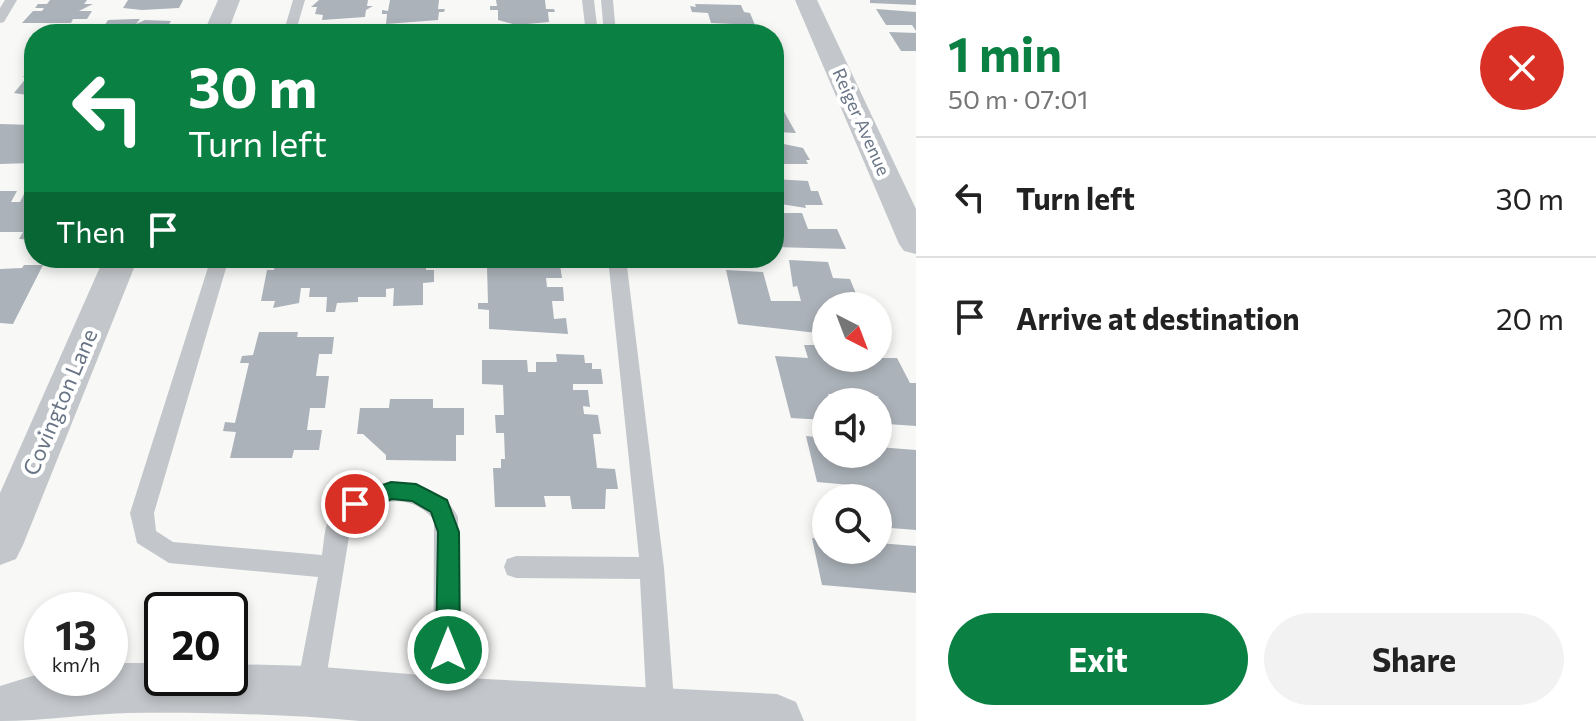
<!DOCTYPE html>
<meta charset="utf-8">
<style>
body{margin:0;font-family:Commissioner,sans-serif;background:#f2f2f2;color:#222;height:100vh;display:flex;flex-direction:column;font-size:30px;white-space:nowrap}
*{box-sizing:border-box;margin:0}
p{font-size:26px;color:#767676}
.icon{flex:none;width:44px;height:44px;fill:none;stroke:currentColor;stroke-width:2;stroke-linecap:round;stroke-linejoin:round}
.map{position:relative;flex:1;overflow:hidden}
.details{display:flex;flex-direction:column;background:#fff;width:680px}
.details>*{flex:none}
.banner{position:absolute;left:24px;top:24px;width:760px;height:244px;border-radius:32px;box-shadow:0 4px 12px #0003;background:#0b8043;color:#fff;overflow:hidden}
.needle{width:52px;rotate:138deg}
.tools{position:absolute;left:812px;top:292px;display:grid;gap:16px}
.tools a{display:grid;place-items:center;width:80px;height:80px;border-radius:50%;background:#fff;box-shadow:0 4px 12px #0003;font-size:40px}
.speed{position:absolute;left:24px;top:592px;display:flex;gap:16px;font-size:40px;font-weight:700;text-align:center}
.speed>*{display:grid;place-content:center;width:104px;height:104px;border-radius:50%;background:#fff;box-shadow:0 4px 12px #0003;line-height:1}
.speed small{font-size:20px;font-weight:400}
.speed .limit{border:4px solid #111;border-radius:12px;background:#fff;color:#111}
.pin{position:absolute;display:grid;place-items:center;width:68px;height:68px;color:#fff;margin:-34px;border:4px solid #fff;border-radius:50%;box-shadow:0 2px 8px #0007}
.me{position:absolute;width:88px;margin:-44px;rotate:0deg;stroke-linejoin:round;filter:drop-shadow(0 0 6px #0008)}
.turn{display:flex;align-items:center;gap:28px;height:168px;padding:0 32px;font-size:36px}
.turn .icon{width:104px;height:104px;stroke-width:2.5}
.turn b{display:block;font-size:56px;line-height:68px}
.then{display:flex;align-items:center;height:76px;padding:0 32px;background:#0003;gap:16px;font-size:30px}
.round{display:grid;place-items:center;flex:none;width:84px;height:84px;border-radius:42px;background:#f2f2f2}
.summary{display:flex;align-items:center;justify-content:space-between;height:136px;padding:0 32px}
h1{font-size:48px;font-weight:700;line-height:60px;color:#0b8043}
.primary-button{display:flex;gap:16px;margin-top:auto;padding:16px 32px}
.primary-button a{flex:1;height:92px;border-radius:48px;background:#0b8043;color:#fff;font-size:32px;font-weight:700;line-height:92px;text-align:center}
.primary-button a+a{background:#f2f2f2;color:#222}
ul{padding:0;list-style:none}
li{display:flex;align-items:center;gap:24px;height:120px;padding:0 32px;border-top:2px solid #e0e0e0}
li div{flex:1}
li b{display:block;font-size:30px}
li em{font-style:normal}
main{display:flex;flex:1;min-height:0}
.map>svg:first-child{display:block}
.building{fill:#abb2b9}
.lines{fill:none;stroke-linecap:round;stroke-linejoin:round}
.service{fill:#c3c6ca;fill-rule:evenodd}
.minor{fill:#c3c6ca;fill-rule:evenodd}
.route{fill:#0b8043;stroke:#07532c;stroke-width:2}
.labels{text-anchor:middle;stroke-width:8;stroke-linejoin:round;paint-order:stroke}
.far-street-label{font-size:18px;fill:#697586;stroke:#fff}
.street-label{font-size:22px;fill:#697586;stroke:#fff}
</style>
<main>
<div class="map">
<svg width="916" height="721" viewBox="0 0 916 721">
<rect width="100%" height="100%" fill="#f8f9f7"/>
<g class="building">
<polygon points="50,0 87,0 84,4 93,4 79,11 92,11 87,19 73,19 71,23 22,23 33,11 42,11 44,8 35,8 38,4 47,4"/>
<polygon points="128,0 183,0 179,8 142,10 123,8"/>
<polygon points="319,0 368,0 367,6 373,6 366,10 365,17 322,20 323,15 315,14 317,7 311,7"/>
<polygon points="390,0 439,0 438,9 445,9 444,12 439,12 438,20 386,24 387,14 382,14 382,10 388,11"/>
<polygon points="496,0 545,0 546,9 554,9 555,12 548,12 549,22 517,25 498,20 498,10 490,10 490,6 497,6"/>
<polygon points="870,0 916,0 916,5 870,3"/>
<polygon points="695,4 741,5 744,12 750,13 755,25 711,23 708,13 692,12 690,6 696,7"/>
<polygon points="876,9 916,12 916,31 912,25 886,25"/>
<polygon points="135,19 140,19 136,24 145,20 171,21 163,34 99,34 108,20"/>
<polygon points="698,28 758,28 761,34 700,34"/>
<polygon points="889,32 916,33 916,51 901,51"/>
<polygon points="34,62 34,96 14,93 27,77 23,77"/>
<polygon points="774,108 782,108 796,133 774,132"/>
<polygon points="0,124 34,125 34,157 31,163 0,164"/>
<polygon points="774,142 803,148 810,160 806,160 808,164 774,164"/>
<polygon points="774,179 808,181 811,191 818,191 823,205 805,205 806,208 774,203"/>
<polygon points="0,191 17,191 11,202 20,202 24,194 34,194 34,240 19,239 23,232 0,232"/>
<polygon points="774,213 802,213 808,229 837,229 846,249 774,247"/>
<polygon points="271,258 426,258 426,270 434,270 434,282 423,283 423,305 393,306 394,288 386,289 386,297 358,297 358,302 337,303 335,312 326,312 327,297 309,297 310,288 301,288 299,303 273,308 275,301 261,301 267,270 274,270 275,265 269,265"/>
<polygon points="547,258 548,265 560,265 562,278 546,278 547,287 563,287 564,301 552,301 554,319 566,318 568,334 489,329 489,310 478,309 478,303 488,303 487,267 478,267 478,259"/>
<polygon points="789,260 828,262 833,278 850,279 861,306 826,306 826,334 738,324 726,270 763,272 771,301 801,301 797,286 793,287"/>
<polygon points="24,265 43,265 13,324 0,323 0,269 22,268"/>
<polygon points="259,332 298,332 297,337 334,337 332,354 319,354 316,376 329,376 325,408 310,408 307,430 322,430 319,450 294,450 292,458 230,458 236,432 223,431 225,422 235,423 249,363 240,363 242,356 253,355"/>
<polygon points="804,345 826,345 826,358 897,358 910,383 916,383 916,426 887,424 878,396 828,394 831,402 826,402 826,420 791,418 775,356 808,358"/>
<polygon points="556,354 584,355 585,363 592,363 592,369 601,369 603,384 573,384 573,390 588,390 590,407 583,406 584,414 598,415 601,434 593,434 597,468 615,469 618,489 606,489 605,509 572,509 570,496 544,496 546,507 495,507 493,468 501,468 501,459 505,459 504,433 496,433 495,415 504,415 503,385 482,384 482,360 527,360 528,372 536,372 536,362 557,362"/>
<polygon points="390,399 433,399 433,408 464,408 464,435 456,435 456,461 386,460 386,455 363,434 357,434 360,408 389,408"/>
<polygon points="806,436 826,438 826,454 878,454 878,447 916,450 916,530 878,527 878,498 865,498 862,486 817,482"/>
<polygon points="812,538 826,540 826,550 878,550 878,543 916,546 916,593 822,585"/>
</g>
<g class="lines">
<g class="service">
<polygon points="5,0 17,0 4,22 0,23 0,8"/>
<polygon points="293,0 305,0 295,34 283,34"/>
<polygon points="582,0 594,0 598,34 586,34"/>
<polygon points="601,0 613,0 616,34 604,34"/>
<path d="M211,258H229L154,513L156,531L173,542L322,555C324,543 324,524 332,513C360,472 435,471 458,517L461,703L457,713L447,717L437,713L433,703L434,520C410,491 375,498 351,524L324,691L320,700L310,704L300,700L296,691L318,577L169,563L137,543L130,513Z"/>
<polygon points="608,258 626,258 664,568 675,714 672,721 650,721 647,714 640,579 516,578 507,575 504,567 507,559 516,556 639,557"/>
</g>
<g class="minor">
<polygon points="218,0 240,0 227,34 203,34"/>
<polygon points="795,0 817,0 916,209 916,254 904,251 899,244"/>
<polygon points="104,258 138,258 23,545 16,559 0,565 0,493"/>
<path d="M125,663H162V678H230V664L310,666L447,677L777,694L796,702L804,721H360C283,714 205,712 128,713C85,714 43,721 0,721V686L42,673V678H110V664Z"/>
</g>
</g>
<polygon class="route" points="391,482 416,484 447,500 459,532 460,650 456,658 448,662 439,658 436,650 438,532 431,512 412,501 392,499 355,513 345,504 348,498"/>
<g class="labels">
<g class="far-street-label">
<text transform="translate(861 122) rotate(66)" y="6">Reiger Avenue</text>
</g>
<g class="street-label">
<text transform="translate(60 402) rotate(-67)" y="8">Covington Lane</text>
</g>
</g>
</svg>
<div class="tools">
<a><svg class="needle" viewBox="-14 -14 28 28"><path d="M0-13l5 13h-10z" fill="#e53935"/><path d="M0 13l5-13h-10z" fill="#767676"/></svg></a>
<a><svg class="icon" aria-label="sound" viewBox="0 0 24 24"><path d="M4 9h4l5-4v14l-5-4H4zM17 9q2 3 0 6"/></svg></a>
<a><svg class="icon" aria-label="search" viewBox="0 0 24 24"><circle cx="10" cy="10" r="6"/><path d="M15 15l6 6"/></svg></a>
</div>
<div class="speed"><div>13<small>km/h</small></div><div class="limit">20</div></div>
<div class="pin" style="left:355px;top:504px;background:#d93025"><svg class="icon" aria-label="arrive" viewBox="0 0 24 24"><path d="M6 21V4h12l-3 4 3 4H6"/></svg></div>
<svg class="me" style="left:448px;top:650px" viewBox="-20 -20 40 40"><circle r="17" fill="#0b8043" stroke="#fff" stroke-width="3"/><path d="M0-11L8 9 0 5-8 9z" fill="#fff"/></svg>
<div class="banner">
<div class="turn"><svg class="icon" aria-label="left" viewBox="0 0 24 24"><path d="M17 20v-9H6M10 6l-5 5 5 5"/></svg><div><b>30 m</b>Turn left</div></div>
<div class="then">Then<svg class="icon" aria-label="arrive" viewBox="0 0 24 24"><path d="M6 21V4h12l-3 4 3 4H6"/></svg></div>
</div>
</div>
<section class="details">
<div class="summary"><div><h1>1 min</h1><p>50 m · 07:01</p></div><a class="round" style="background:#d93025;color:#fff"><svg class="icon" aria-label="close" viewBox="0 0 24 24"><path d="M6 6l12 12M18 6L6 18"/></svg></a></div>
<ul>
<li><svg class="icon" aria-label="left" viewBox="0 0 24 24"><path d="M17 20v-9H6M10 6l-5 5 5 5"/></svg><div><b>Turn left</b></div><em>30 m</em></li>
<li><svg class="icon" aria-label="arrive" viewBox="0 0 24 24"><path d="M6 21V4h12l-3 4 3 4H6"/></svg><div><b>Arrive at destination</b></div><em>20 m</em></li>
</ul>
<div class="primary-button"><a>Exit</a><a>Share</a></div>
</section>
</main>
